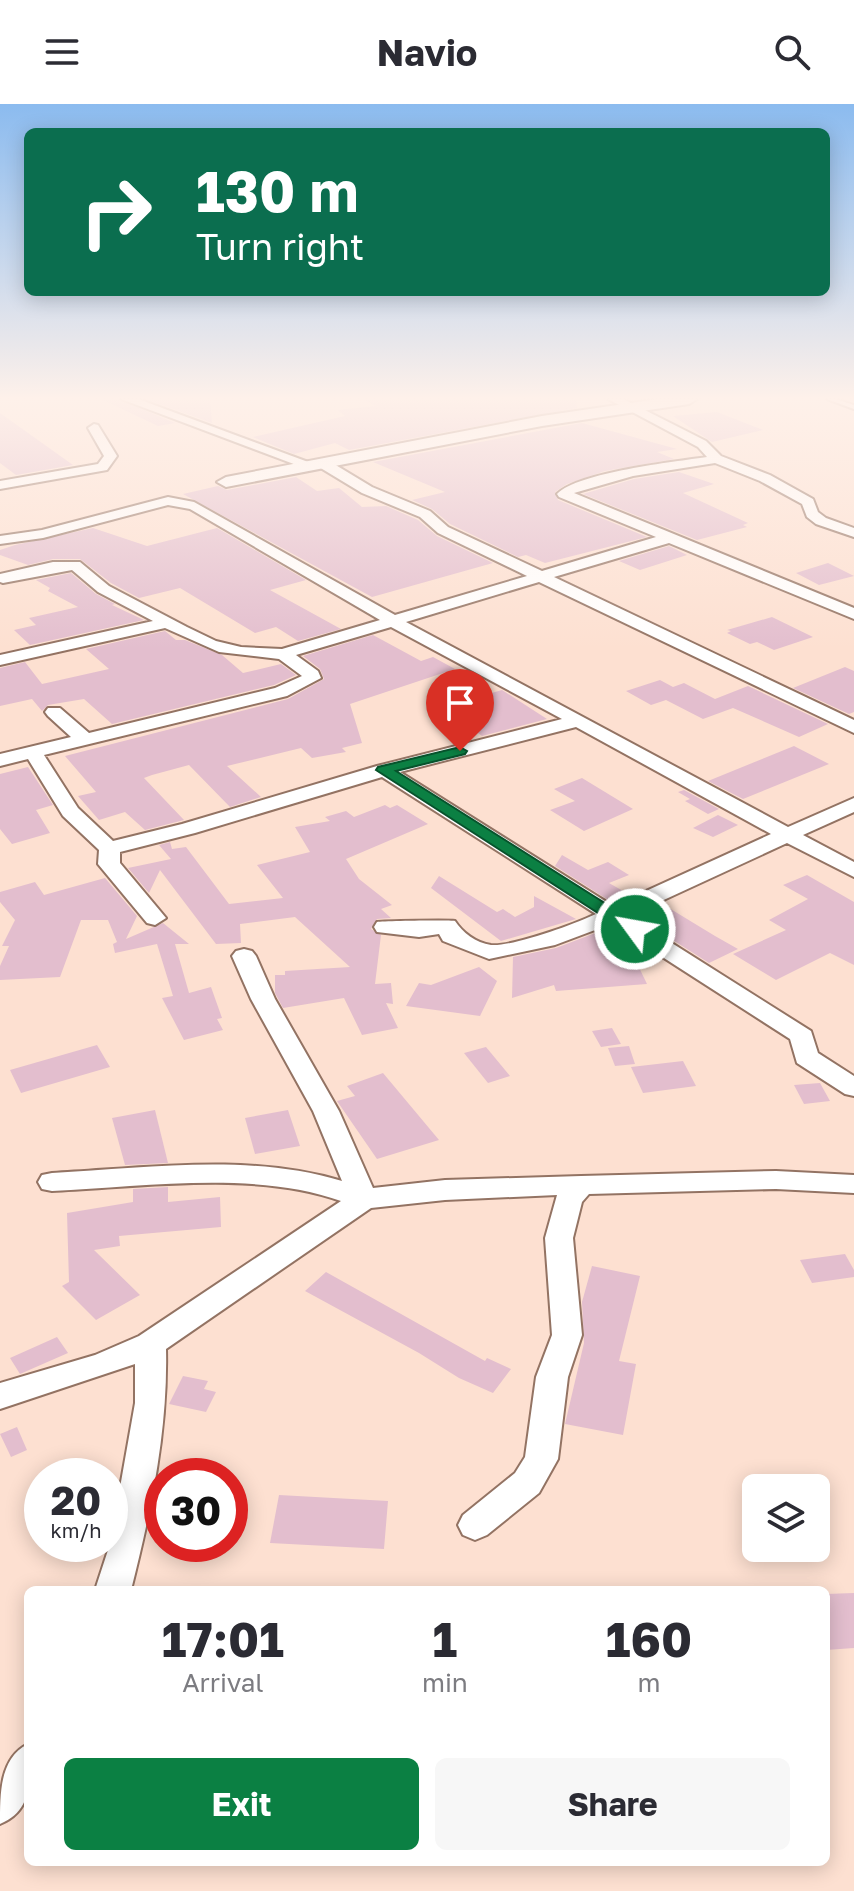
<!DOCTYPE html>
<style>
body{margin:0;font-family:"Golos Text",sans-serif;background:#f7f7f7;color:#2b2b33;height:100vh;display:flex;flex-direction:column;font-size:30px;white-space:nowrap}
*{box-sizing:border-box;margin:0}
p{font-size:26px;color:#7c7c81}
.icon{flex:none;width:44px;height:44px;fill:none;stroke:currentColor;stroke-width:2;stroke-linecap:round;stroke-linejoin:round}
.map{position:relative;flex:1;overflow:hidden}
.drawer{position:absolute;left:24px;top:1482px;width:806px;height:280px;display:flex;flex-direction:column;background:#fff;border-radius:12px;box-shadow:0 4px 20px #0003}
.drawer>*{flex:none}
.top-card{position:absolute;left:24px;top:24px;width:806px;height:168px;border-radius:12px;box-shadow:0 4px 20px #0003;background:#0b6e4f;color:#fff;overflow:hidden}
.tools{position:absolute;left:742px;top:1370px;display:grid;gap:16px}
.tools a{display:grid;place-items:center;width:88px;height:88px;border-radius:12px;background:#fff;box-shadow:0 4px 20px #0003;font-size:40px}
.speed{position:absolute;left:24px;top:1354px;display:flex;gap:16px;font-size:40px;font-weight:700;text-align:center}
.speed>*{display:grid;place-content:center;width:104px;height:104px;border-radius:50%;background:#fff;box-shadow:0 4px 20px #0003;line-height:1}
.speed small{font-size:20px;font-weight:400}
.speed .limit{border:12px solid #d22;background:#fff;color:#111}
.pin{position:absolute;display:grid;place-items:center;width:68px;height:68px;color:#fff;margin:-82px -34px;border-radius:50% 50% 50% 0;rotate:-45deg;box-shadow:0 0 8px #0007}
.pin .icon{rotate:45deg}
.me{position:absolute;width:88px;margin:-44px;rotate:302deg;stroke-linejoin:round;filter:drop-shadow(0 0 6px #0008)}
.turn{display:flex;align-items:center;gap:28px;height:168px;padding:0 40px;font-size:36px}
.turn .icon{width:104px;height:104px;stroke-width:2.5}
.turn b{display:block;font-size:56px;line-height:68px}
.eta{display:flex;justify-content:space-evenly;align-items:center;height:136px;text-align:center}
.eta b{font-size:48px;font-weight:700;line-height:56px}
.action{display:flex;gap:16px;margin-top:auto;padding:16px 40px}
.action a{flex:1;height:92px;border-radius:12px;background:#0b8043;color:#fff;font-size:32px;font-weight:700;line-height:92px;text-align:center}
.action a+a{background:#f7f7f7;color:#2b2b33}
header{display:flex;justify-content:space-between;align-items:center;height:104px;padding:0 40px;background:#fff;font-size:36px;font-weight:700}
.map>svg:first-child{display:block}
.building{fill:#e3bece}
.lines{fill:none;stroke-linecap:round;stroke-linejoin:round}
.service-casing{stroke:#937363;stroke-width:4}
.minor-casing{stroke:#937363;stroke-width:4}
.tertiary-casing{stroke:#937363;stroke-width:4}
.service{fill:#fff;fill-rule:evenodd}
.minor{fill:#fff;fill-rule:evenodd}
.tertiary{fill:#fff;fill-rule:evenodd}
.route{fill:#0b8043;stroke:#07532c;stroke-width:2}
</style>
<header><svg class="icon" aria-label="menu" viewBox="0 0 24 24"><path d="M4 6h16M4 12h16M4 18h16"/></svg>Navio<svg class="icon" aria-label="search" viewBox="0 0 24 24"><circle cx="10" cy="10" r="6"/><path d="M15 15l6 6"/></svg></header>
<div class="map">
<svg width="854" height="1787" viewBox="0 0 854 1787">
<rect width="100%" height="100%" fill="#fde0d1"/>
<g class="building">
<polygon points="101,295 118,295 175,319 158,322"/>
<polygon points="146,295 210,295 212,319"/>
<polygon points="362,295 576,295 577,304 349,346 335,339 294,350 253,333 345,312 338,306 376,302"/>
<polygon points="717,308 763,326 712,338 673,312"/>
<polygon points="0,309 73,361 16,371 0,359"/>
<polygon points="582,319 677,345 657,348 674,355 605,367 567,380 555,388 558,396 647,433 545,459 526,451 518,453 450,420 432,405 412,396 445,388 373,358"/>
<polygon points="679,368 714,380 683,389 748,419 743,421 747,423 697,436 583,390 634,375"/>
<polygon points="296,373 317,387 339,384 362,403 386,402 418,416 437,432 493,459 372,493 183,390 218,382 227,386"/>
<polygon points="93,424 147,442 217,424 306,476 270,486 341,525 298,537 276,523 255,529 180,484 139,494 111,479 80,455 53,455 28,461 0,451 0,446 15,441"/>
<polygon points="669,442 687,451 640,466 619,457"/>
<polygon points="828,459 854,472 819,481 796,469"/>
<polygon points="71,469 96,490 115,500 112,501 144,516 30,541 14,526 36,521 29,514 78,503 48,487 50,484 36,476"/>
<polygon points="772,513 813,533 774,546 757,538 750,540 727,529 731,527 727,526"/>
<polygon points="165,527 176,536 185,536 222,551 243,569 281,560 296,571 274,581 112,620 84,595 48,601 42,607 32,595 0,602 0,564 25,558 42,580 109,565 86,545"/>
<polygon points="373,531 421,557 433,553 455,565 350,600 362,639 342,644 346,648 312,654 301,644 227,662 261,693 230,703 189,661 152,671 144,674 184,716 145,726 125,708 99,716 78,692 96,688 65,652 288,595 324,575 320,565 303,552"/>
<polygon points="845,563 854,567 854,608 849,610 793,584"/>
<polygon points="660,576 673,583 684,579 715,595 748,582 828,620 799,633 733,604 703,615 666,596 651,601 626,587"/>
<polygon points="502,586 547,615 482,632 443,603"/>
<polygon points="794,642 829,660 743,695 708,677"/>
<polygon points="28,663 53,701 36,706 50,729 12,740 0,725 0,670"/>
<polygon points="582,674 633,705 584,727 550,706 575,697 554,685"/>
<polygon points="684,686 719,705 708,710 685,697 690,695 678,688"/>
<polygon points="385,701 390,704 397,701 428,720 346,755 359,775 392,801 381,805 391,814 377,815 371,825 381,831 375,880 391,879 393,900 386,899 398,924 362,931 344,894 283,904 275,889 275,871 285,871 285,867 350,863 295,813 240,820 241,839 216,840 160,766 149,789 128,764 171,755 159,741 170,738 172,745 186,743 229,800 283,794 257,761 310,748 295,723 330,717 325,713 346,707 354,713"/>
<polygon points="718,711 738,721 713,733 693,724"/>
<polygon points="562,751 588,766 608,758 629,771 609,779 630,791 613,799 555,762"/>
<polygon points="807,771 854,798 854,861 830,849 776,876 733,850 786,826 769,816 808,795 783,781"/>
<polygon points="439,772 497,808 503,805 515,813 534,803 534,792 576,815 501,837 431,784"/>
<polygon points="105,774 137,812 126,835 163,819 189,840 175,840 189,889 211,883 222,914 217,915 223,926 184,936 162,894 173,892 157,840 115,849 113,840 117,838 108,816 81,816 60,873 0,876 0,862 9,842 2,842 15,816 0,798 0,788 35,778 44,791"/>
<polygon points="664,801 715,832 738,845 709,859 635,812"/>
<polygon points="598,828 631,847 647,880 556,887 554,881 512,894 513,853 556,844"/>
<polygon points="479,863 497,877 480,912 406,902 419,879 431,881"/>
<polygon points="612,924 621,940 601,943 592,927"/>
<polygon points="97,941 110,963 21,989 10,966"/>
<polygon points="629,942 635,960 615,962 608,944"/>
<polygon points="486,943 510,972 488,979 464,949"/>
<polygon points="683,957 696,982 643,989 631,963"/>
<polygon points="383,969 439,1036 377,1055 337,997 355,992 347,982"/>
<polygon points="820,979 830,997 804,1000 794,981"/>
<polygon points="155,1006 168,1059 125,1061 112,1014"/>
<polygon points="288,1006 300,1042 255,1050 245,1014"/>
<polygon points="168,1083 168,1098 220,1093 221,1123 119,1132 120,1142 94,1146 140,1191 96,1216 62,1182 69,1178 67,1109 133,1098 133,1085"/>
<polygon points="845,1150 854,1166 854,1173 812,1179 800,1156"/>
<polygon points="592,1162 640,1172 619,1257 636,1260 623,1331 565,1320 584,1239 582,1198"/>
<polygon points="326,1168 485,1257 487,1254 511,1265 493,1289 459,1274 419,1249 305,1187"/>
<polygon points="57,1233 68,1249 20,1270 10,1254"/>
<polygon points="183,1272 208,1277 204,1285 216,1288 206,1308 169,1300"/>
<polygon points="17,1323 27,1346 11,1353 0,1330"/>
<polygon points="279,1391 388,1397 384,1445 270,1439"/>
<polygon points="854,1489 854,1544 826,1546 826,1490"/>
</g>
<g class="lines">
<defs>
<polygon id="service" points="827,295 835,295 854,301 854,305"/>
<g id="minor">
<polygon points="121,295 138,295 319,362 307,365"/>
<path d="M608,295H623L706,337L721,352L770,371L813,395L818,408L826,414L854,424V433L816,420L807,413L802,400L760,377L715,359L633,372L574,389L854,504V515L669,439L554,473L854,616V629L539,478L406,518L788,723L854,694V708L803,731L854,758V773L787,739L629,812L811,927L818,949L854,972V992L845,990L797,959L790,935L611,820L555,841L489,855L443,837L439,830L419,833L377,828L374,823L377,818C383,817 449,816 455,817C462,828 476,839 491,841C512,843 575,820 596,810L382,673L195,729L120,748V759L166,814L155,821L147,819L98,760L99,746L63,712L28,655L0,662V650L71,633L48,612L45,608L48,604H60L89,629L275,584L302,572L279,555L219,548L165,524L0,561V551L153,517L98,488L72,466L3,479L0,478V470L53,458H80L109,482L187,523L216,537L241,543L282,545L380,516L190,405L168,401L43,434L0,440V432L42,426L168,393L194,398L395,511L527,472L438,429L420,413L362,389L319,363V357H329L372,383L430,407L448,423L542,467L656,433L559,393L557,390C579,368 674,358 707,353L698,343ZM391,523L562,615L377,662L182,720L113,737L78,704L44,651L287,592L321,574L318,567L296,551ZM576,623L771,730L613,802L400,668Z"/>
<polygon points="94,320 98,321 117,352 107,366 0,385 0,377 98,360 104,352 88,324"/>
<path d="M244,845L252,847L256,852L275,895L339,1007L373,1084L445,1076L581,1072L776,1067L854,1071V1089L776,1085L589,1090L582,1098L573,1134L582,1231L568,1273L558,1355L539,1389L487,1431L475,1436L463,1431L458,1421L463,1411L515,1369L525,1353L536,1273L552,1231L545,1134L557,1091L445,1096L371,1104L166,1245C168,1326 151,1407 131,1486H95L110,1440L135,1299V1260L0,1305V1279L95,1251L139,1232L341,1097C255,1066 142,1083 52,1087L42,1085L38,1078L42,1071L52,1069C147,1064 250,1049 342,1077L313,1007L251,895L232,852L236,847Z"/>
<path d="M28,1640C28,1673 36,1705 0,1720C0,1688 0,1654 28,1640Z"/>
</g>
<polygon id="tertiary" points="658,295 697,295 689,300 542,322 226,383 217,378 226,373 542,312"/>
</defs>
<use href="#service" class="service-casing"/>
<use href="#minor" class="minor-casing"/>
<use href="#tertiary" class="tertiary-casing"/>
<use href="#service" class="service"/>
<use href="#minor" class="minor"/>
<use href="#tertiary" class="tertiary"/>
</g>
<linearGradient id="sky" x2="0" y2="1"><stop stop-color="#8bbbef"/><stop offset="0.54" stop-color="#fef1ea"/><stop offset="1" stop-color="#fef1ea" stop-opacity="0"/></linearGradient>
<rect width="854" height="545" fill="url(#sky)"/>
<polygon class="route" points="460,643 467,647 465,650 396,667 641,822 643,825 641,829 629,829 376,666 378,663"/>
</svg>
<div class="tools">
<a><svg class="icon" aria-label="layers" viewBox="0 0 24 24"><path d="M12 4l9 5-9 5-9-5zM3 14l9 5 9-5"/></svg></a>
</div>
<div class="speed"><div>20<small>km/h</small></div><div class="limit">30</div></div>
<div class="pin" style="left:460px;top:647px;background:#d93025"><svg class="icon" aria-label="arrive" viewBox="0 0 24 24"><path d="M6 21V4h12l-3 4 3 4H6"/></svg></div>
<svg class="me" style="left:635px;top:825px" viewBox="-20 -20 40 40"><circle r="17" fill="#0b8043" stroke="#fff" stroke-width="3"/><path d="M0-11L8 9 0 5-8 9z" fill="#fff"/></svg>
<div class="top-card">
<div class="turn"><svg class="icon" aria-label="right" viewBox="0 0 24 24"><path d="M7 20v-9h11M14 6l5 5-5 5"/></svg><div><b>130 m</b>Turn right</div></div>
</div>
<section class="drawer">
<div class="eta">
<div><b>17:01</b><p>Arrival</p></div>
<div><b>1</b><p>min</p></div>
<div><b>160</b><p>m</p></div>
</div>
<div class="action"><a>Exit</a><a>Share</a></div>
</section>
</div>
